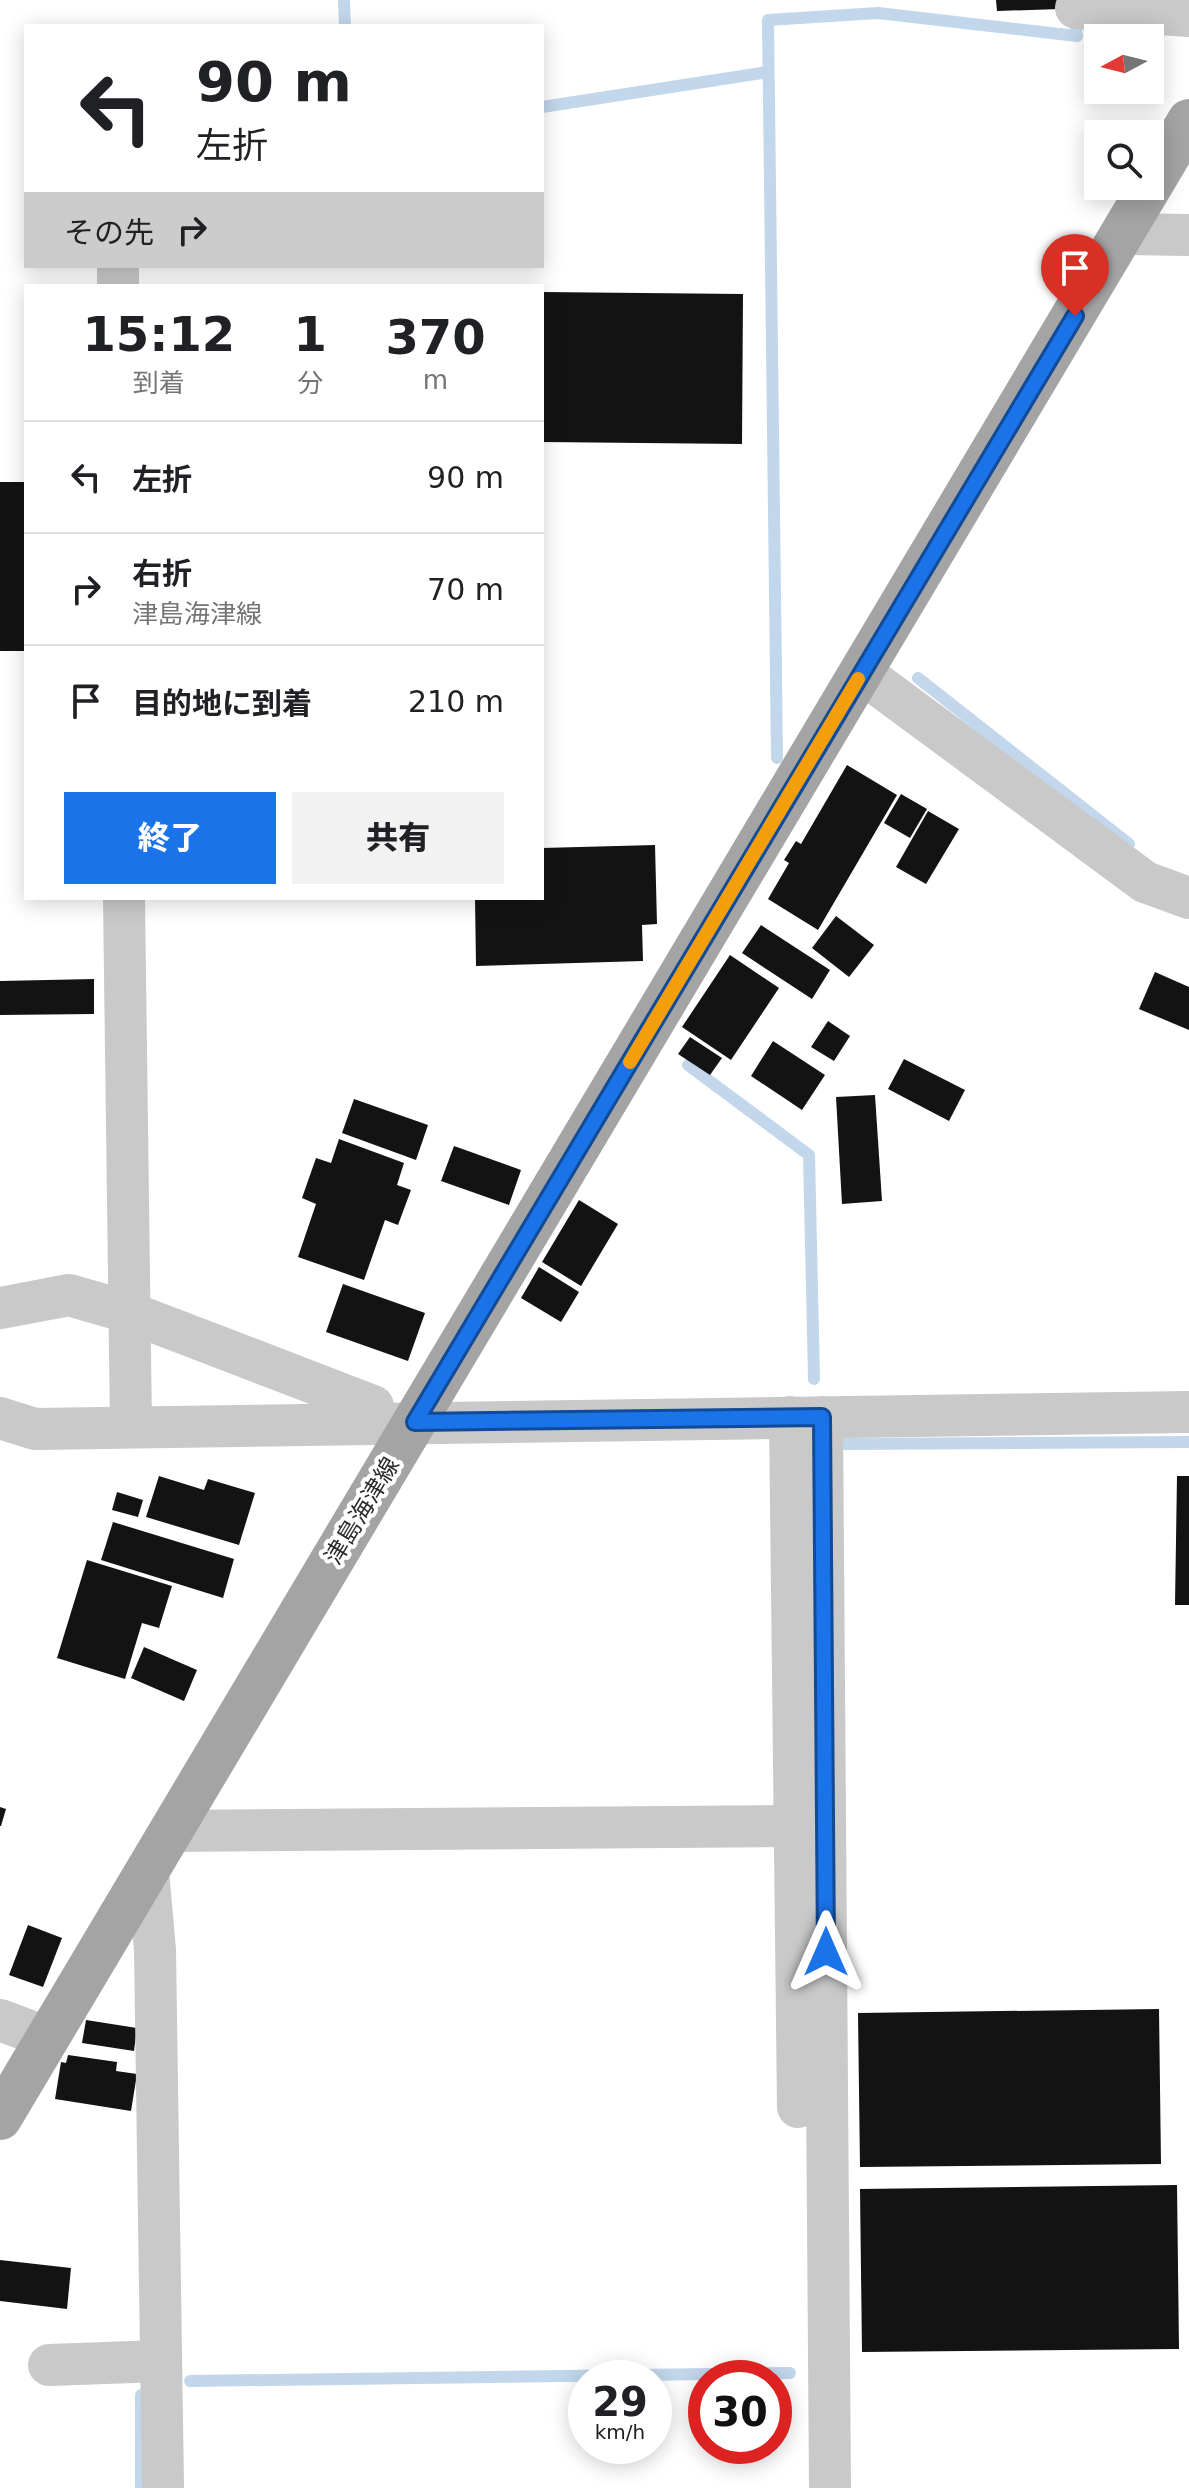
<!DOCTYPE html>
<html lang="ja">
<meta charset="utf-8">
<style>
body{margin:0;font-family:"DejaVu Sans","Noto Sans JP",sans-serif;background:#f2f2f2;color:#202124;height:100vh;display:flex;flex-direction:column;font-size:30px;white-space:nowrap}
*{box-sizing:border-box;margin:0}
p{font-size:26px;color:#757577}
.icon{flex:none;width:44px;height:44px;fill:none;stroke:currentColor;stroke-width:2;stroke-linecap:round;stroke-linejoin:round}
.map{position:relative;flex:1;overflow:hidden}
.panel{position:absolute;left:24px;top:284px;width:520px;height:616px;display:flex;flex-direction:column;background:#fff;border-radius:0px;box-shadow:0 4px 20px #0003}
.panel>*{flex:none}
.banner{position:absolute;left:24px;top:24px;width:520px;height:244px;border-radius:0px;box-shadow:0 4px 20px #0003;background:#fff;color:#202124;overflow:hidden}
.needle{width:52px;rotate:263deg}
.tools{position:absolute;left:1084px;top:24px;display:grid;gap:16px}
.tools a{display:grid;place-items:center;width:80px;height:80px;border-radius:0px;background:#fff;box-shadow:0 4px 20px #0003;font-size:40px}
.speed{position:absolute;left:568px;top:2360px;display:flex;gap:16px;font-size:40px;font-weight:700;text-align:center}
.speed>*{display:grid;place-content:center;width:104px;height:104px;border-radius:50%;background:#fff;box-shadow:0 4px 20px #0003;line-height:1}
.speed small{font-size:20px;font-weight:400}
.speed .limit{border:12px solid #d22;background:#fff;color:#111}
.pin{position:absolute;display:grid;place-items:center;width:68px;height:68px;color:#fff;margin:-82px -34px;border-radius:50% 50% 50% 0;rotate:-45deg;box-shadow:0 0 8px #0007}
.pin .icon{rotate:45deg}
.me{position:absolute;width:88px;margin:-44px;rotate:0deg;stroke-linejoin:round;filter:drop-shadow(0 0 6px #0008)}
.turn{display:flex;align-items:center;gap:28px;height:168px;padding:0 40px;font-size:36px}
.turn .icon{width:104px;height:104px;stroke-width:2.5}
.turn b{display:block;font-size:56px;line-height:68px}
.then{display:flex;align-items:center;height:76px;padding:0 40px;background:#0003;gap:16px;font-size:30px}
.eta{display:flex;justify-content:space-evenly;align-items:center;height:136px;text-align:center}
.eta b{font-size:48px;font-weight:800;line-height:56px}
.button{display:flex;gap:16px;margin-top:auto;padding:16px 40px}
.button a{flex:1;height:92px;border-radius:0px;background:#1a73e8;color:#fff;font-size:32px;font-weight:800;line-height:92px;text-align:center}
.button a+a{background:#f2f2f2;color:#202124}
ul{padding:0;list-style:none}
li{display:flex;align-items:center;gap:24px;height:112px;padding:0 40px;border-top:2px solid #e0e0e0}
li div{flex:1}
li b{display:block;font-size:30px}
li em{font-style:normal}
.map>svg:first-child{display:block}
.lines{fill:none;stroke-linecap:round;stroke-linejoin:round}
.stream{stroke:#c2d7ec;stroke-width:12}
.building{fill:#131313}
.minor{stroke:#c9c9c9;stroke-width:42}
.major{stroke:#a4a4a4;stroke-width:44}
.route-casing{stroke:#114b97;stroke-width:20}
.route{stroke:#1a73e8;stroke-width:14}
.slow{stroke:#f59e0b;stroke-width:14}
.labels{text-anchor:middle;stroke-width:8;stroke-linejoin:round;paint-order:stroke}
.street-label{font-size:24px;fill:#2c2c2c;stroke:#fff}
</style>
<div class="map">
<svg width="1189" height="2488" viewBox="0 0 1189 2488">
<rect width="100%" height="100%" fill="#fff"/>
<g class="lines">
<g class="stream">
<polyline points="344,0 345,26"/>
<polyline points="542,107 768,72"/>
<polyline points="918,678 1129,844"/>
<polyline points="777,758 768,20 878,13 1077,36 1076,28"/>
<polyline points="688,1065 809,1155 814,1379"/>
<polyline points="844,1444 1189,1442"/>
<polyline points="190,2381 790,2373"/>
<polyline points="141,2395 141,2488"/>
</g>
</g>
<g class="building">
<polygon points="996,0 1060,0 1060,9 997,11"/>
<polygon points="542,292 743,294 742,444 542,442"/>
<rect x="0" y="482" width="26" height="169"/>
<polygon points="847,765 897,795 818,930 768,899 789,863 784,860 796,841 801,844"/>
<polygon points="901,794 927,809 910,838 884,823"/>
<polygon points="928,811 959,829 926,884 896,867"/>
<polygon points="655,845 657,924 642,925 643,961 476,966 475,898 542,898 542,848"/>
<polygon points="836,916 874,945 849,977 812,948"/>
<polygon points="761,925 830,970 812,999 742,953"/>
<polygon points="730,955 779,988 731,1060 682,1027"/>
<polygon points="1155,972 1189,987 1189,1030 1139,1009"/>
<polygon points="94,979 94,1014 0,1015 0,981"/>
<polygon points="828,1021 850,1036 834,1061 811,1047"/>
<polygon points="690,1037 722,1058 710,1075 678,1054"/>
<polygon points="773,1041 825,1075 802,1110 751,1076"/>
<polygon points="904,1059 965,1090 949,1121 888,1089"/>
<polygon points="875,1095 882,1201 842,1204 836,1097"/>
<polygon points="354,1099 428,1125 416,1160 342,1133"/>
<polygon points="339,1139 404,1163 397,1185 411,1190 398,1225 385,1220 364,1280 298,1257 316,1204 302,1198 316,1158 331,1163"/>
<polygon points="454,1146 521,1170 509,1205 441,1181"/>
<polygon points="579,1200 618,1224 581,1286 542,1262"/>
<polygon points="539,1267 579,1292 561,1322 521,1298"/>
<polygon points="343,1284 425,1313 408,1361 326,1332"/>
<polygon points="159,1476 204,1490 208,1479 255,1493 239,1545 146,1517"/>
<polygon points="1177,1476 1189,1476 1189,1605 1175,1605"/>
<polygon points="117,1492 143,1500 138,1517 112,1510"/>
<polygon points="113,1522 234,1559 223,1598 101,1560"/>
<polygon points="87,1560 172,1586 159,1628 142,1623 125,1679 57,1658"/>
<polygon points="144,1647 197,1670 184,1701 131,1678"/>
<polygon points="0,1807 6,1809 1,1826 0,1826"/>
<polygon points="28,1925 62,1938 43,1987 9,1975"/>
<polygon points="1159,2009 1161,2164 860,2167 858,2013"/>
<polygon points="86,2020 137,2028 134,2051 82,2043"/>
<polygon points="68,2055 117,2062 116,2071 137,2074 131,2111 55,2099 61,2062 66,2063"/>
<polygon points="1177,2185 1179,2349 862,2352 860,2189"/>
<polygon points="0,2260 71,2268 67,2309 0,2301"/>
</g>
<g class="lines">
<g class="minor">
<polyline points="1076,8 1189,16"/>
<polyline points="1124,234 1189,235"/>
<polyline points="118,266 118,286"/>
<polyline points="862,673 1145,882 1189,898"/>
<polyline points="124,898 131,1427"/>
<polyline points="0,1308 69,1295 128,1312 373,1406"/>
<polyline points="790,1417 798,2107"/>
<polyline points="822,1417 830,2488"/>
<polyline points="0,1418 35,1429 1189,1412"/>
<polyline points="172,1831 795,1826"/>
<polyline points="148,1871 155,1950 163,2488"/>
<polyline points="0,2020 48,2038"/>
<polyline points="49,2365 161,2361"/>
</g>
<polyline class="major" points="0,2118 1189,121"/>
</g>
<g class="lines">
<defs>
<polyline id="route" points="826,1952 822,1417 415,1422 1075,316"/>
</defs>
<use href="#route" class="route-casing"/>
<use href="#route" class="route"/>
<polyline class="slow" points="630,1062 858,679"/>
</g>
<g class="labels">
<g class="street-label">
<text transform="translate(362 1511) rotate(-59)" y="8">津島海津線</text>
</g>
</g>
</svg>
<div class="tools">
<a><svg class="needle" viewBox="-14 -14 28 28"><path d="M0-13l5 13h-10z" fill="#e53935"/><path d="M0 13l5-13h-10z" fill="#757577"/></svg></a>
<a><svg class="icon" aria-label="search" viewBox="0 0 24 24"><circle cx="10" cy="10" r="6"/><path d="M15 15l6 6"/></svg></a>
</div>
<div class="speed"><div>29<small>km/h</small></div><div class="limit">30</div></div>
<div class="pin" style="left:1075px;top:316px;background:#d93025"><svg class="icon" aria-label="arrive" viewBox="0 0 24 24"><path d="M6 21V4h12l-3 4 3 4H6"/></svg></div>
<svg class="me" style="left:826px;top:1952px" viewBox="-20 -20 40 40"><path d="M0-17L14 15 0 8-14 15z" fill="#1a73e8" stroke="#fff" stroke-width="4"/></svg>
<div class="banner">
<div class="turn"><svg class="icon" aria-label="left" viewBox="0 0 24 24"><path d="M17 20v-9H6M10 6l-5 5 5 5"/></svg><div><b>90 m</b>左折</div></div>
<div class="then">その先<svg class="icon" aria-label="right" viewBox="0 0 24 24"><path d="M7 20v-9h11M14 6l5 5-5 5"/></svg></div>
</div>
<section class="panel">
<div class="eta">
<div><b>15:12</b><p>到着</p></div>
<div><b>1</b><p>分</p></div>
<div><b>370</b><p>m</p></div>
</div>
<ul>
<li><svg class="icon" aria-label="left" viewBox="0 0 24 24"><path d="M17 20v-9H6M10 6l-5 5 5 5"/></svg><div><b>左折</b></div><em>90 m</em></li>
<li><svg class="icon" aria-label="right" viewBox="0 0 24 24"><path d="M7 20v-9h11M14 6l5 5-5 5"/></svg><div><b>右折</b><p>津島海津線</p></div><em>70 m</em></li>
<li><svg class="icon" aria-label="arrive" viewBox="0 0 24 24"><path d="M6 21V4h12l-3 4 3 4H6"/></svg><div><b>目的地に到着</b></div><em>210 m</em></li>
</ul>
<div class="button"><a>終了</a><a>共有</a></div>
</section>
</div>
